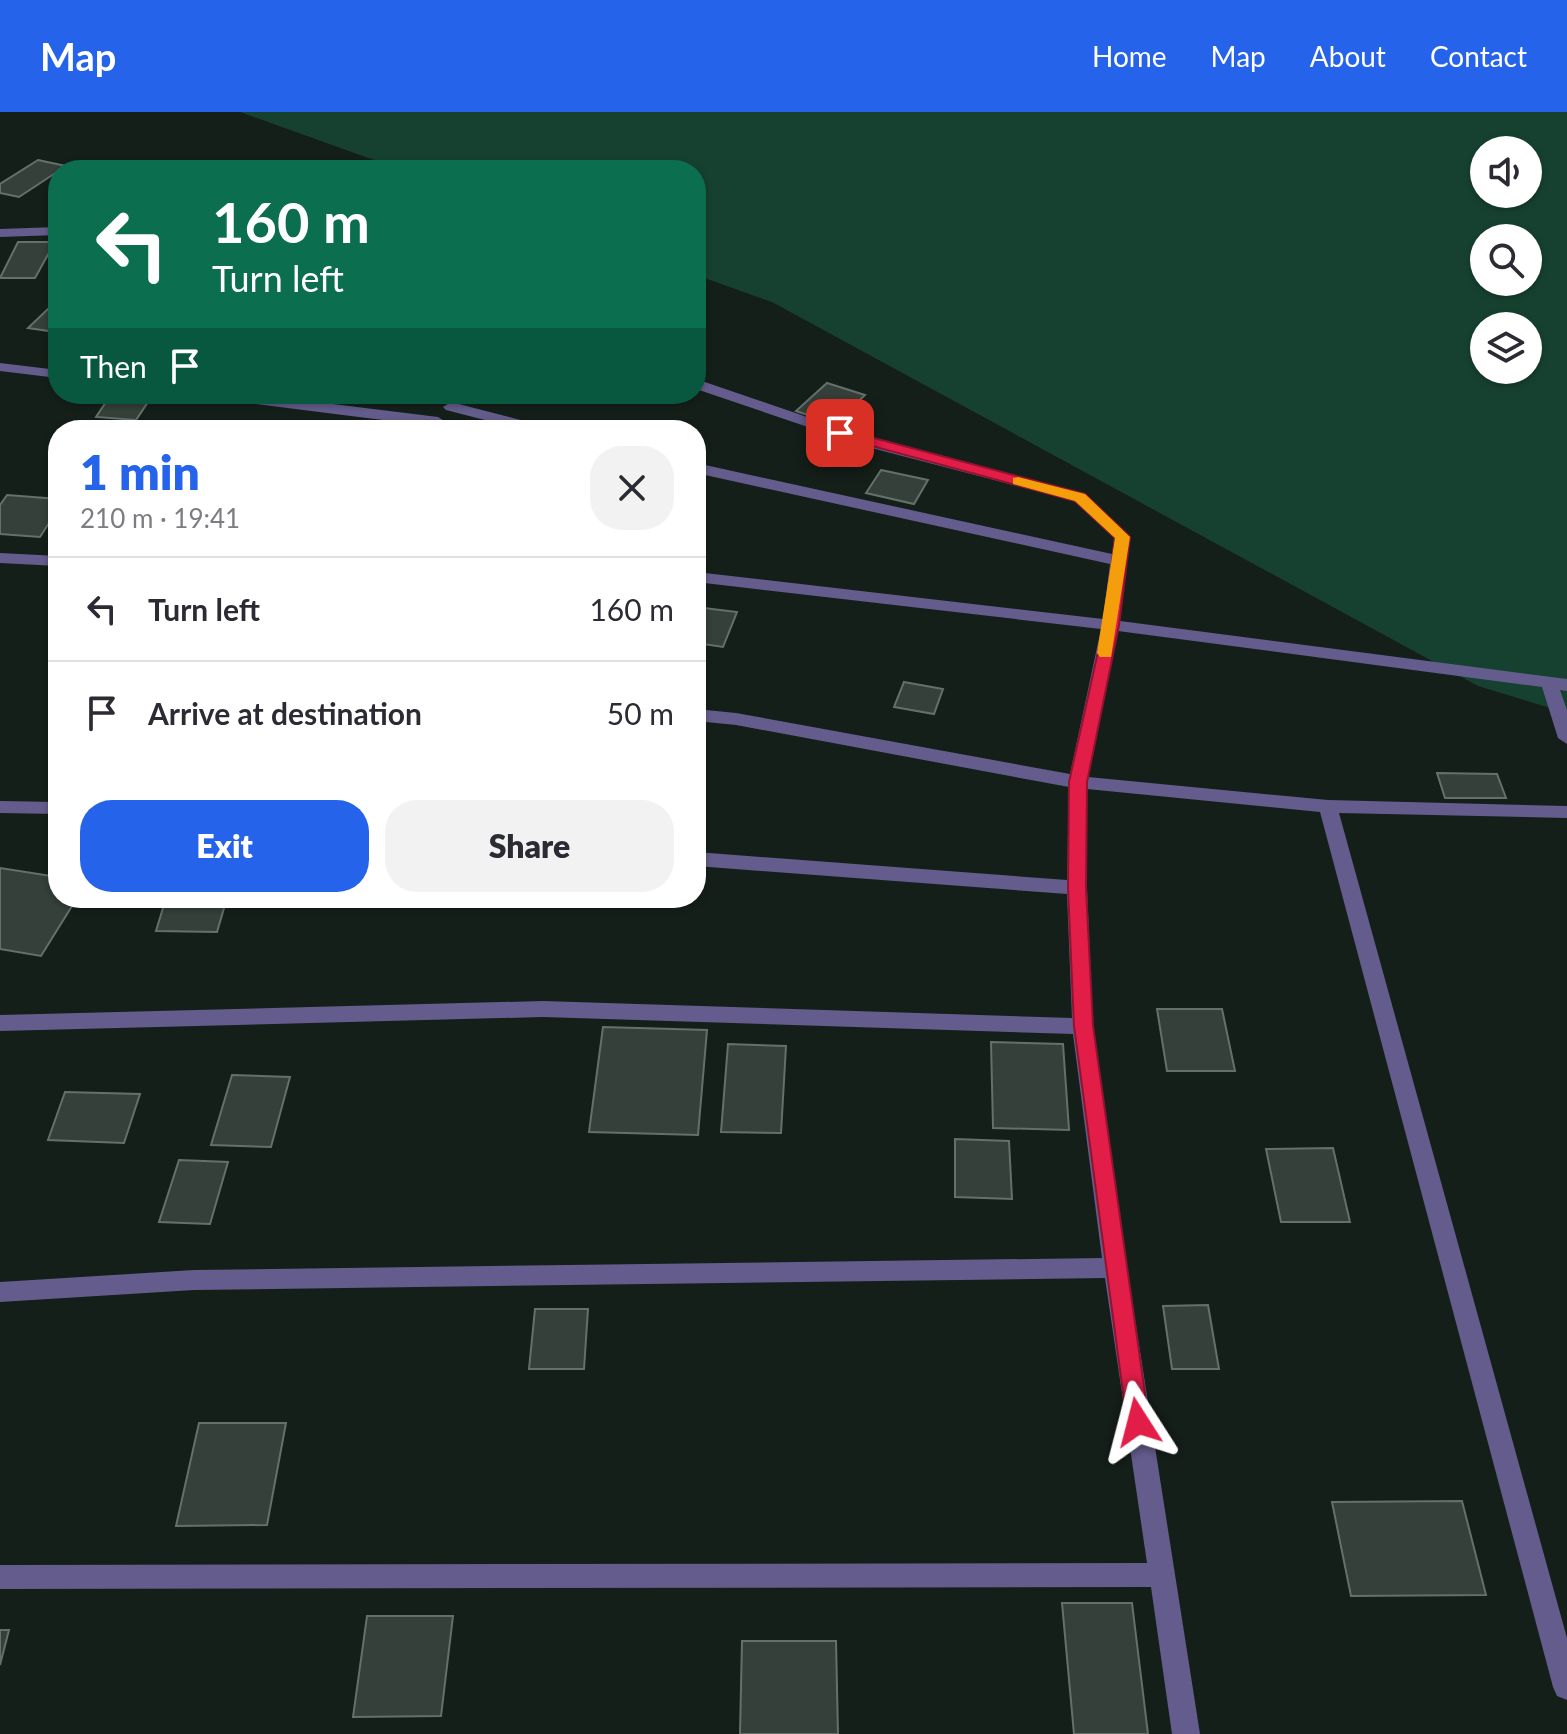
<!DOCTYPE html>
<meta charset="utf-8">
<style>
body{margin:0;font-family:Lato,sans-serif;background:#f2f2f3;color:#2b2b33;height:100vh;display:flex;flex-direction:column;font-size:30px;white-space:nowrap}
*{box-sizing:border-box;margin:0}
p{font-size:26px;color:#7c7c81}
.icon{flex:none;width:44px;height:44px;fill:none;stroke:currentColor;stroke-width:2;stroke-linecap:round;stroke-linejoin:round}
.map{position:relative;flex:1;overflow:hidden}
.drawer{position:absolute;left:48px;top:308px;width:658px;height:488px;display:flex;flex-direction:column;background:#fff;border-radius:32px;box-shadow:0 2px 6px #0004}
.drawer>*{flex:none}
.top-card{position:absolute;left:48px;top:48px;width:658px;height:244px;border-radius:32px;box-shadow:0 2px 6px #0004;background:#0b6e4f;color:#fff;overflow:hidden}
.fabs{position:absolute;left:1470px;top:24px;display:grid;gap:16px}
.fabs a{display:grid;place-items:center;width:72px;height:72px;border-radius:50%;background:#fff;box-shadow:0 2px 6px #0004;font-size:40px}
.pin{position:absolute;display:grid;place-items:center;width:68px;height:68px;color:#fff;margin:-34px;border-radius:16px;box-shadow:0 4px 12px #0006}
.me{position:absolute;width:88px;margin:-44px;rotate:351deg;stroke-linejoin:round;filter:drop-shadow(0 0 6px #0008)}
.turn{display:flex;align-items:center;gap:28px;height:168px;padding:0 32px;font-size:36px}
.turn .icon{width:104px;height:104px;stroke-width:2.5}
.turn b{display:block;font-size:56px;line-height:68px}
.then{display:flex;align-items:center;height:76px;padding:0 32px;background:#0003;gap:16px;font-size:30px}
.round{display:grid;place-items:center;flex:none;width:84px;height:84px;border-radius:32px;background:#f2f2f3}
.head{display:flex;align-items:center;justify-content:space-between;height:136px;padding:0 32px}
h1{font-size:48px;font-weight:800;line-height:60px;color:#2563eb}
.cta{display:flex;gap:16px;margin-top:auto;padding:16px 32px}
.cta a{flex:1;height:92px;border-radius:32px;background:#2563eb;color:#fff;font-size:32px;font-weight:800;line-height:92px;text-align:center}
.cta a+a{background:#f2f2f3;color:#2b2b33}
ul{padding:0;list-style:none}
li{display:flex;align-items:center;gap:24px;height:104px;padding:0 32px;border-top:2px solid #e1e1e2}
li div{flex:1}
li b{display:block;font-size:30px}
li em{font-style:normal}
header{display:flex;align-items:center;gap:48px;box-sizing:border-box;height:112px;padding:0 40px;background:#2563eb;color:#fff}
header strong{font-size:38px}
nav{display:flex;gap:44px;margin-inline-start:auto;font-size:28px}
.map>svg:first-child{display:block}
.green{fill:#164130;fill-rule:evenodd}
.building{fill:#35403a;stroke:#64706a;stroke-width:2}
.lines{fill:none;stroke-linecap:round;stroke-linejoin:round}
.street{fill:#645c8c;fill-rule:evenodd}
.route{fill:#e11d48;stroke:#92132f;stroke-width:2}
.slow{fill:#f59e0b}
</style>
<header>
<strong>Map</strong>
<nav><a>Home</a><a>Map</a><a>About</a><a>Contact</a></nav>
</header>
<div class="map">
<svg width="1567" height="1622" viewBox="0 0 1567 1622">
<rect width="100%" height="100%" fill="#151f1a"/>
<path class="green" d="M240,0H1567V601L1478,574L772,190L696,163V58H402ZM1484,38H1528V82H1484ZM1484,126H1528V170H1484ZM1484,214H1528V258H1484Z"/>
<g class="building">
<polygon points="38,48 66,54 19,85 0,81 0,72"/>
<polygon points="18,130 55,130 35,166 0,166"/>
<polygon points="50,195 58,196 58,217 55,220 28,216"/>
<polygon points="827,271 865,283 835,312 796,299"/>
<polygon points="108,287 148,290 136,308 96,305"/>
<polygon points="881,358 928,368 914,392 866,381"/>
<polygon points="7,383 58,387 58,397 40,425 0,422 0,393"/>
<polygon points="696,495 737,500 723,535 696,531"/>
<polygon points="904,570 943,577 934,602 894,595"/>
<polygon points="1437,661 1497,662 1506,686 1445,686"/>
<polygon points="0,756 58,765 58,786 77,786 41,844 0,837"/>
<polygon points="166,786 227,786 217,820 156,819"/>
<polygon points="1157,897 1222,897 1235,959 1167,959"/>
<polygon points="603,915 707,918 698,1023 589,1020"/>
<polygon points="991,930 1063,932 1069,1018 993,1016"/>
<polygon points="728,932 786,934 781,1021 721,1020"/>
<polygon points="232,963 290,965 271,1035 211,1033"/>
<polygon points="65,980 140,982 124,1031 48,1028"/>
<polygon points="955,1027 1009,1029 1012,1087 955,1085"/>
<polygon points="1333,1036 1350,1110 1281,1110 1266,1037"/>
<polygon points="179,1048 228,1050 210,1112 159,1110"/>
<polygon points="1208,1193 1219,1257 1172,1257 1163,1194"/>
<polygon points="535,1197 588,1197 584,1257 529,1257"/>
<polygon points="199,1311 286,1311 267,1413 176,1414"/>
<polygon points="1462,1389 1486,1483 1351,1484 1332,1390"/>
<polygon points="1062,1491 1132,1491 1148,1622 1074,1622"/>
<polygon points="367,1504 453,1504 441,1604 353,1605"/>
<polygon points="0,1518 9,1518 0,1553"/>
<polygon points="742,1529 836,1529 838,1622 740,1622"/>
</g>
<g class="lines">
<g class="street">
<polygon points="58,115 58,123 0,125 0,117"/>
<polygon points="0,251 58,258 58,266 0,259"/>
<polygon points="696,267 874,328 1086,383 1130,425 1120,509 1567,567 1567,579 1560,578 1567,598 1567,632 1558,626 1542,575 1118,519 1088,665 1328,688 1567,694 1567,706 1339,701 1567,1526 1567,1588 1557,1584 1553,1575 1320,700 1087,677 1087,776 1093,914 1127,1156 1200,1622 1172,1622 1151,1475 0,1477 0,1453 1147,1451 1105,1166 194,1178 0,1190 0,1170 194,1158 1102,1146 1073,922 543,905 0,919 0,903 543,889 1072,906 1067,782 696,754 696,740 1067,768 1069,675 736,613 696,609 696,597 736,601 1070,662 1101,517 696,470 696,460 1103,507 1110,452 696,361 696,351 1112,442 1114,426 1074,389 864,334 696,277"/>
<polygon points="208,282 252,282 438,305 446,310 438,315 216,287"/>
<polygon points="451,290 548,315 551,318 524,318 446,298 443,295"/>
<polygon points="0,441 58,444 58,454 0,451"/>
<polygon points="0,689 58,690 58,702 0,701"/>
</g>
</g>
<polygon class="route" points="840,317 1085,382 1130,425 1119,513 1087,670 1086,776 1093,914 1149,1310 1146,1317 1138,1320 1130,1317 1127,1310 1074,914 1068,776 1069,670 1104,513 1115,426 1075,389 835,324 833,321"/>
<polygon class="slow" points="1018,365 1085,382 1130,425 1111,545 1100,545 1097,541 1115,426 1075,389 1013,372 1013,366"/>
</svg>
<div class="fabs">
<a><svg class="icon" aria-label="sound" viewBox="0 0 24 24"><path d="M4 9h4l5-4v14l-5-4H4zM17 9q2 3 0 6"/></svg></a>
<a><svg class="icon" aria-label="search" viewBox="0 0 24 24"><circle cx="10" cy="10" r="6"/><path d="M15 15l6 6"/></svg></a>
<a><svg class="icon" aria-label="layers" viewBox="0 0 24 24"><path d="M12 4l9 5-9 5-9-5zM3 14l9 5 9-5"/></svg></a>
</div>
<div class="pin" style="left:840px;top:321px;background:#d93025"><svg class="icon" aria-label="arrive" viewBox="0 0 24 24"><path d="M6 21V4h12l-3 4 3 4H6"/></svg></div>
<svg class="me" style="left:1138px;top:1310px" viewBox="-20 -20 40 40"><path d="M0-17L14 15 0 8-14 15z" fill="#e11d48" stroke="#fff" stroke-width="4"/></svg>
<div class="top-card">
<div class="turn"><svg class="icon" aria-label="left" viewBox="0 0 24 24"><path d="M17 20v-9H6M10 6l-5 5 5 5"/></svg><div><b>160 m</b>Turn left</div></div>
<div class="then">Then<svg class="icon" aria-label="arrive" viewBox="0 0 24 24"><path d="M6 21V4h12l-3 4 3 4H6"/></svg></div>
</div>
<section class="drawer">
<div class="head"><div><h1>1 min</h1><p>210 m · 19:41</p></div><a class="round"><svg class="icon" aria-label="close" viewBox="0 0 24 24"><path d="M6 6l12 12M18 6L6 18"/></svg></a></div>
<ul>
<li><svg class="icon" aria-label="left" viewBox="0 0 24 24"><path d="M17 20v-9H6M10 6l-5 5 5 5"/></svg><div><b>Turn left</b></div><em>160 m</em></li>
<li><svg class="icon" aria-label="arrive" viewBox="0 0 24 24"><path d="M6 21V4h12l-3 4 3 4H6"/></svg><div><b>Arrive at destination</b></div><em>50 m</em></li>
</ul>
<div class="cta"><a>Exit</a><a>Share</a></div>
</section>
</div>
